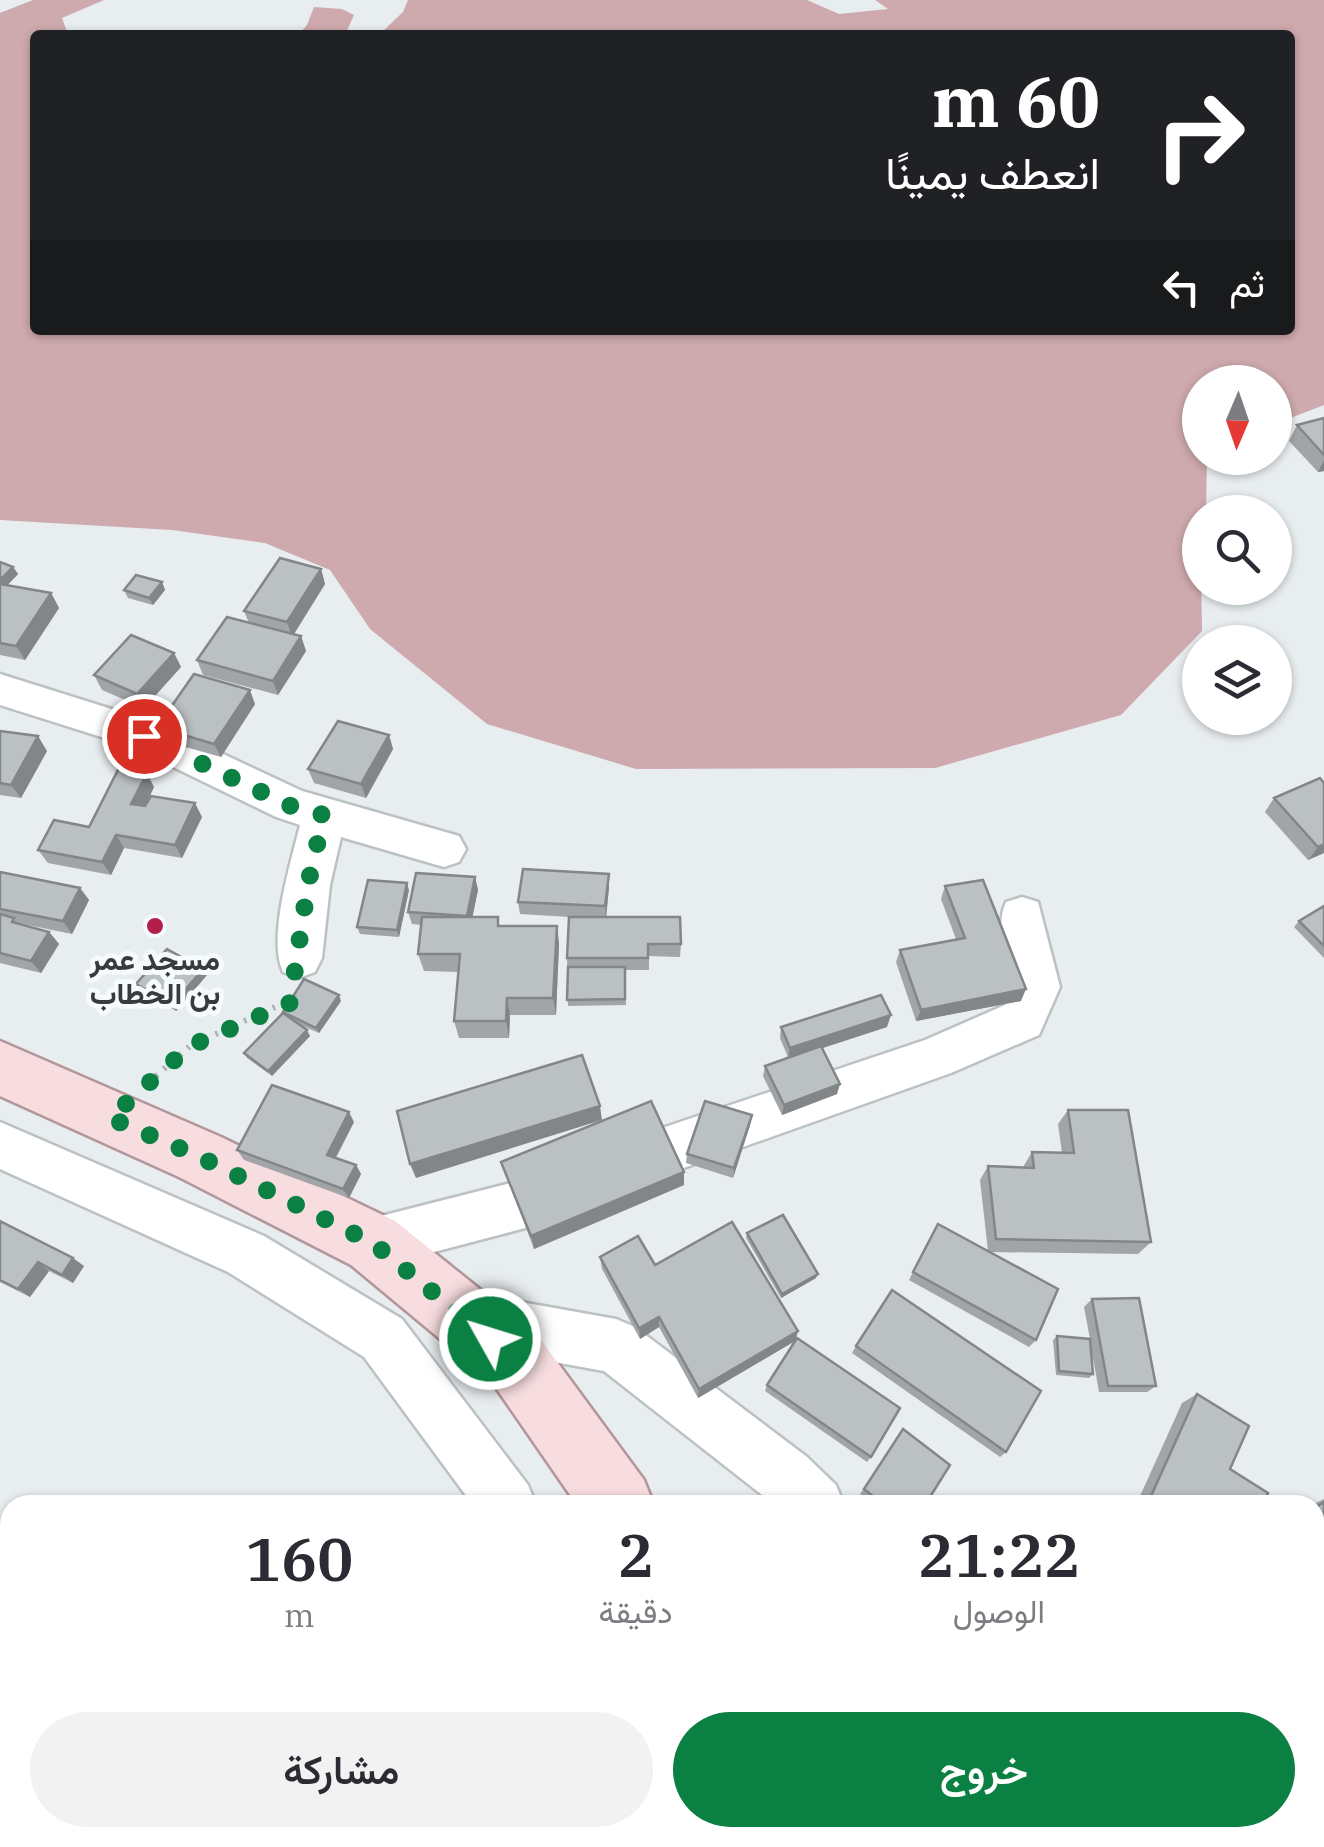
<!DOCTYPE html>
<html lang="ar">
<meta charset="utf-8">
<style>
body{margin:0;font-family:"IBM Plex Serif",Vazirmatn,serif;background:#f2f2f3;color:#2b2b33;direction:rtl;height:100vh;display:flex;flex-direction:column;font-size:38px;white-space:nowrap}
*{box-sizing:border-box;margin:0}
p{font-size:32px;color:#7c7c81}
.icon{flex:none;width:55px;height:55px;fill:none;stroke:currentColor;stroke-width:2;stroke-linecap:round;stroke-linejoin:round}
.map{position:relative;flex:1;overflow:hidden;direction:ltr}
.side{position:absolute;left:0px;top:1495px;width:1325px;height:352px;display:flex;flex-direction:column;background:#fff;border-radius:30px 30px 0 0;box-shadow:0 2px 8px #0004;direction:rtl}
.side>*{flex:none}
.banner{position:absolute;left:30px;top:30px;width:1265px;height:305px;border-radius:10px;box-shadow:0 2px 8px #0004;direction:rtl;background:#202124;color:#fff;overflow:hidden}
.needle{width:65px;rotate:182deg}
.buttons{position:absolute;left:1182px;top:365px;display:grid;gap:20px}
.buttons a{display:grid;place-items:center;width:110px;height:110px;border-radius:50%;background:#fff;box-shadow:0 2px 8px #0004;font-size:50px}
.pin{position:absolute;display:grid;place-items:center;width:85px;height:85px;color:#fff;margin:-42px;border:5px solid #fff;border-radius:50%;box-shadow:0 2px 10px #0007}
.me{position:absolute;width:110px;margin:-55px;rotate:309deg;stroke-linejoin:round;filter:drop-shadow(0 0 8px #0008)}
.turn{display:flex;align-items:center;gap:35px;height:210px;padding:0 30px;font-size:45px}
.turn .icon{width:130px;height:130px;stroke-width:2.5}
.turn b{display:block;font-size:70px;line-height:85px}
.then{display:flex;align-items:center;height:95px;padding:0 30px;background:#0003;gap:20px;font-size:38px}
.eta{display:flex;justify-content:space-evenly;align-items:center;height:170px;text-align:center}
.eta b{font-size:60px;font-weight:600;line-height:70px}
.button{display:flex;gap:20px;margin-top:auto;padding:20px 30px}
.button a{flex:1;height:115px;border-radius:60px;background:#0b8043;color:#fff;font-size:40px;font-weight:600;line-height:115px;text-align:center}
.button a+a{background:#f2f2f3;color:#2b2b33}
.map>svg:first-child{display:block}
.forest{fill:#cea9ad}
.water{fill:#7393a4}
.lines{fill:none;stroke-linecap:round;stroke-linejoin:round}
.street-casing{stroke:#bcc1c4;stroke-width:5}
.primary-casing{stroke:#b29699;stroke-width:5}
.path{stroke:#aeb2b4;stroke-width:6;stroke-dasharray:2.5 8;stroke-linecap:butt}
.street{fill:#fff;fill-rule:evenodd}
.primary{fill:#f8dde0;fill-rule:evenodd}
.wall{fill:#a1a5a8}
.shaded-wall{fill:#838688}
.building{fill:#bbc0c3;stroke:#838688;stroke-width:2.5}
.route{stroke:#0b8043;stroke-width:18;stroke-dasharray:0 32.4}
.poi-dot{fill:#b11f4a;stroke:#f5fbfd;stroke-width:4}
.labels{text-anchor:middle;stroke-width:10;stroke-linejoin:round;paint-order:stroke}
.poi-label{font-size:30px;font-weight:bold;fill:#383a3b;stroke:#f5fbfd}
</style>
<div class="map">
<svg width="1324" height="1847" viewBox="0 0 1324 1847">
<rect width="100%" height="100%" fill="#e8edf0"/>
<g class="forest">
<polygon points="33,0 104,0 62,18 68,35 35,35 35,330 1290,330 1290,35 379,35 403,12 408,0 807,0 839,14 888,9 875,0 1324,0 1324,405 1275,424 1275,382 1200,382 1200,458 1207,458 1206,512 1200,512 1202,631 1121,715 935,768 636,769 487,724 370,629 330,570 265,543 172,530 0,520 0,13"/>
<polygon points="314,7 342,9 354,15 345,35 298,35 307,25"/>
</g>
<polygon class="water" points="0,1618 10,1626 10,1838 253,1838 262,1847 0,1847"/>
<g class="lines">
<defs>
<g id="street">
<path d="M0,674L159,724L302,791L459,836L466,849L459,862L444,867L341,837L330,885L322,958L315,972L299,978L283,972C267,938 291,862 300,825L276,817L130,746L0,705Z"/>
<path d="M1022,897L1038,902L1060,987L1039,1035L951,1073L664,1175L556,1220L373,1268L355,1261L347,1243L355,1225L373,1218L554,1172L656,1130L925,1040L1005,1005C1022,968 990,936 1006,902Z"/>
<polygon points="0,1122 264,1236 402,1319 528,1485 536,1505 473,1505 364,1357 228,1272 0,1169"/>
<polygon points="471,1293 616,1319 635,1327 807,1457 836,1485 844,1505 775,1505 604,1371 471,1347 452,1339 444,1320 452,1301"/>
<polygon points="658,1838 723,1838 727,1847 662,1847"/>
<polygon points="1175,1838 1243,1838 1247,1847 1179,1847"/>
</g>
<g id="primary">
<polygon points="0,1041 221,1137 395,1221 538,1336 644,1480 654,1505 577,1505 492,1382 351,1265 179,1177 0,1096"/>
<polygon points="785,1838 864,1838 868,1847 789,1847"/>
</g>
</defs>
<use href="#street" class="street-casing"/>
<use href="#primary" class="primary-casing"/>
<polyline class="path" points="148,1083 190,1046 290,1000"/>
<use href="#street" class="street"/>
<use href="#primary" class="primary"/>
</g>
<g class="wall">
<polygon points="1324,418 1324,471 1318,472 1289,441 1297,425"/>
<polygon points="0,562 13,567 18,574 7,585 51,593 59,608 25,660 0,655"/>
<polygon points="321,569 325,584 294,634 301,636 306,651 278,695 203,675 197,660 249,623 244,611"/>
<polygon points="162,582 165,590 153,605 128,598 124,590"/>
<polygon points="174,653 181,667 144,708 102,690 94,675"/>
<polygon points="255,704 221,757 164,741 157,727"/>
<polygon points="0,731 47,751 21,798 0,795"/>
<polygon points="389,735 393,749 366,798 314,783 308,769"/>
<polygon points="1324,783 1324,853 1308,860 1265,812 1274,798"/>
<polygon points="154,787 145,806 202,817 182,858 124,848 111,875 48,863 38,850 89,827"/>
<polygon points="0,872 80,888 89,900 72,934 18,923 49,932 59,944 41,973 0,963"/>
<polygon points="609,874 609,887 606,917 681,944 680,957 649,956 649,970 625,970 626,1005 568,1006 567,958 570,917 520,914 518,902"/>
<polygon points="475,877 478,890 472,917 500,926 557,926 559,944 556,1015 510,1015 509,1038 459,1038 454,1021 459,972 424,971 418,954 421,925 412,924 408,912"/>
<polygon points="945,886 1021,1001 916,1021 896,962 900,950 956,939 941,899"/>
<polygon points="409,890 399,937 360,934 357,927"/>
<polygon points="1324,906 1324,958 1294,927 1299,921"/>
<polygon points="203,969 207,975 176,1011 140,990 136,984"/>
<polygon points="341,1001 319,1033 298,1024 310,1036 272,1076 247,1058 244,1053 283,1013"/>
<polygon points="781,1027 887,1027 823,1048 837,1094 782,1115 763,1076 765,1066 788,1057 780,1038"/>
<polygon points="1068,1110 1151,1242 1138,1254 988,1252 1036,1340 1029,1347 909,1280 938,1224 988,1251 980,1180 988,1166 1023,1167 1032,1152 1062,1153 1058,1124"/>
<polygon points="752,1115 750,1125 733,1178 686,1163 687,1154"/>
<polygon points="354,1122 336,1158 356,1165 361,1174 349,1198 244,1160 237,1150"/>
<polygon points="501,1162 684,1172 684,1185 534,1249"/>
<polygon points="0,1221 84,1266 73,1283 49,1271 30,1297 0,1282"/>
<polygon points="747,1233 816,1278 781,1298 746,1238"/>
<polygon points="600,1257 655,1265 798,1331 795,1341 698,1398 659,1327 640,1339 602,1269"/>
<polygon points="1092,1299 1156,1386 1147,1392 1099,1392 1090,1341 1093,1374 1089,1378 1056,1375 1053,1340 1057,1336 1090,1339 1084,1307"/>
<polygon points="856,1346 1006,1452 1000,1457 852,1353"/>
<polygon points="767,1385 871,1457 867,1462 765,1391"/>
<polygon points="1197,1394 1230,1469 1264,1505 1136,1505 1182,1403"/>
<polygon points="903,1429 925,1505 874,1505 860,1494"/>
<polygon points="1324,1499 1324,1559 1315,1544 1315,1505 1312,1505"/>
<polygon points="1319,1694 1324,1847 1274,1847 1267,1838 1315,1838 1315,1695"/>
</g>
<g class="shaded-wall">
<polygon points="1324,460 1324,471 1318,472"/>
<polygon points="13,567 18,574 0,593 0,580"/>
<polygon points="321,569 325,584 292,637 287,622"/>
<polygon points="162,582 165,590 153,605 149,598"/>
<polygon points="51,593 59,608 25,660 16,646"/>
<polygon points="301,636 306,651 278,695 273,681"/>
<polygon points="174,653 181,667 144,708 137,694"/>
<polygon points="250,690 255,704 221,757 214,744"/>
<polygon points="389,735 393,749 366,798 361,784"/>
<polygon points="38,736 47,751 21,798 11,785"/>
<polygon points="147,773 154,787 139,818 131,804"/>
<polygon points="195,803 202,817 182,858 175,845"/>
<polygon points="116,835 124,848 111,875 102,862"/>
<polygon points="1324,844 1324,853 1308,860 1318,847"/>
<polygon points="609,874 609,887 606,919 605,906"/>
<polygon points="475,877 478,890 470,929 467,916"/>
<polygon points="407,883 409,890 399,937 397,930"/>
<polygon points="80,888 89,900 72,934 63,921"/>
<polygon points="557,926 559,944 556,1015 553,998"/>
<polygon points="49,932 59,944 41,973 31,961"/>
<polygon points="203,969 207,975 176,1011 172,1005"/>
<polygon points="1026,989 1021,1001 916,1021 921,1010"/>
<polygon points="339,995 341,1001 319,1033 316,1028"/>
<polygon points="507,998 510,1015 509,1038 506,1021"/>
<polygon points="891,1015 887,1027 788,1059 790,1048"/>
<polygon points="307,1030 310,1036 272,1076 268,1071"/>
<polygon points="840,1084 837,1094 782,1115 784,1105"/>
<polygon points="600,1106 602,1120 416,1178 410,1164"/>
<polygon points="349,1112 354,1122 332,1164 327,1155"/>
<polygon points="752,1115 750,1125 733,1178 734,1168"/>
<polygon points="356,1165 361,1174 349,1198 343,1189"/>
<polygon points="684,1172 684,1185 534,1249 531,1236"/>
<polygon points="73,1258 84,1266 73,1283 62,1275"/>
<polygon points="38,1262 49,1271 30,1297 18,1289"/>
<polygon points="818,1274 816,1278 781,1298 782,1294"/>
<polygon points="659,1317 659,1327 640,1339 639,1328"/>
<polygon points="798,1331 795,1341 698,1398 699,1389"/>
</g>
<g class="building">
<polygon points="1324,418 1324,455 1297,425"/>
<polygon points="280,558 321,569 287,622 244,611"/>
<polygon points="0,562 13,567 0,580"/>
<polygon points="136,575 162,582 149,598 124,590"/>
<polygon points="0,584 51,593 16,646 0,643"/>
<polygon points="227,617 301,636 273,681 197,660"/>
<polygon points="131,635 174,653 137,694 94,675"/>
<polygon points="194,674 250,690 214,744 157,727"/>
<polygon points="338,721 389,735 361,784 308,769"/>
<polygon points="0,731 38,736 11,785 0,783"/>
<polygon points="119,768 147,773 131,804 145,806 151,796 195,803 175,845 116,835 102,862 38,850 54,820 89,827"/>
<polygon points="1320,778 1324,783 1324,844 1318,847 1274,798"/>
<polygon points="523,869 609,874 605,906 518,902"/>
<polygon points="0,872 80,888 63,921 0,909"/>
<polygon points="416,873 475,877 467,916 408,912"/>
<polygon points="368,880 407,883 397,930 357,927"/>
<polygon points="983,880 1026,989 921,1010 900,950 965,938 945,886"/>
<polygon points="1324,906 1324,946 1299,921"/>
<polygon points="0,914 14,918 12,922 49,932 31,961 0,953"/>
<polygon points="422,917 498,917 498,926 557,926 553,998 507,998 506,1021 454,1021 460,954 418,954"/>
<polygon points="569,917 680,917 681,944 648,944 648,958 567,958"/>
<polygon points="167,949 203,969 172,1005 136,984"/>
<polygon points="568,967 625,967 625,999 567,1000"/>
<polygon points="304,979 339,995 316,1028 283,1012"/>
<polygon points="881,995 891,1015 790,1048 781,1027"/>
<polygon points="283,1013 307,1030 268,1071 244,1053"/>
<polygon points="821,1046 840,1084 784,1105 765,1066"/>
<polygon points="582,1055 600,1106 410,1164 397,1111"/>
<polygon points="272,1085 349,1112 327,1155 356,1165 343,1189 237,1150"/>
<polygon points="651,1101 684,1172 531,1236 501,1162"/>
<polygon points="705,1101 752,1115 734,1168 687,1154"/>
<polygon points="1068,1110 1128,1110 1151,1242 996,1239 988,1166 1034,1168 1032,1152 1074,1153"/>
<polygon points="783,1215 818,1274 782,1294 747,1233"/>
<polygon points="0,1221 73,1258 62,1275 38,1262 18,1289 0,1280"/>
<polygon points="732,1222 798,1331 699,1389 659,1317 639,1328 600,1257 638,1236 655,1265"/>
<polygon points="938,1224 1058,1289 1036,1340 913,1272"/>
<polygon points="892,1290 1041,1391 1006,1452 856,1346"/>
<polygon points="1139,1298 1156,1386 1108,1386 1092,1299"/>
<polygon points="1057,1336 1090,1339 1093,1374 1059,1371"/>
<polygon points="797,1338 900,1408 871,1457 767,1385"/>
<polygon points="1197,1394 1249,1426 1230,1469 1268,1493 1264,1505 1147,1505"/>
<polygon points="903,1429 950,1465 925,1505 884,1505 864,1489"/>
<polygon points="1324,1502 1324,1522 1315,1508"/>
<polygon points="1315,1621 1324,1627 1315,1651"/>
<polygon points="1319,1694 1324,1701 1324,1847 1291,1847 1284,1838 1315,1838 1315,1698"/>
</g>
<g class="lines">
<polyline class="route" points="144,736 291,806 324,815 308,884 290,1003 190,1046 110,1118 200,1157 373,1243 490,1339"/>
</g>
<circle class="poi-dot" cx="155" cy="926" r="10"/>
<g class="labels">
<g class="poi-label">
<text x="155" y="970">مسجد عمر<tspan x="155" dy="34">بن الخطاب</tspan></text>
</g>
</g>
</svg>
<div class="buttons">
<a><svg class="needle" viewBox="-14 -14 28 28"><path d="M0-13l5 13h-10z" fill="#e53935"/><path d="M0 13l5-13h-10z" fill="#7c7c81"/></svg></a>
<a><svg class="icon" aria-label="search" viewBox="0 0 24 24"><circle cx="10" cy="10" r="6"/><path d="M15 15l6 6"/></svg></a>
<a><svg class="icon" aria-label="layers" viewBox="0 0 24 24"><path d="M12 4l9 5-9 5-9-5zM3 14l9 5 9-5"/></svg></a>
</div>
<div class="pin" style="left:144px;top:736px;background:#d93025"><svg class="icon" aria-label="arrive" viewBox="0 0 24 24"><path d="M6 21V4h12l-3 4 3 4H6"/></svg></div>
<svg class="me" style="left:490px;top:1339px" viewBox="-20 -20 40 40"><circle r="17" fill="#0b8043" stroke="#fff" stroke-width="3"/><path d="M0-11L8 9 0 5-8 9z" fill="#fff"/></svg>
<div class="banner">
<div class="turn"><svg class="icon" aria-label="right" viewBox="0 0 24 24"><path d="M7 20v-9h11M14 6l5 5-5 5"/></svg><div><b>60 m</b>انعطف يمينًا</div></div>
<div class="then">ثم<svg class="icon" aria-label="left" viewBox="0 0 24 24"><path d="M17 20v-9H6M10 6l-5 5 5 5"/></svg></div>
</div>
<section class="side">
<div class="eta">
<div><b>21:22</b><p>الوصول</p></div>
<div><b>2</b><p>دقيقة</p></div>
<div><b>160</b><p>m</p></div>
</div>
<div class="button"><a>خروج</a><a>مشاركة</a></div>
</section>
</div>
